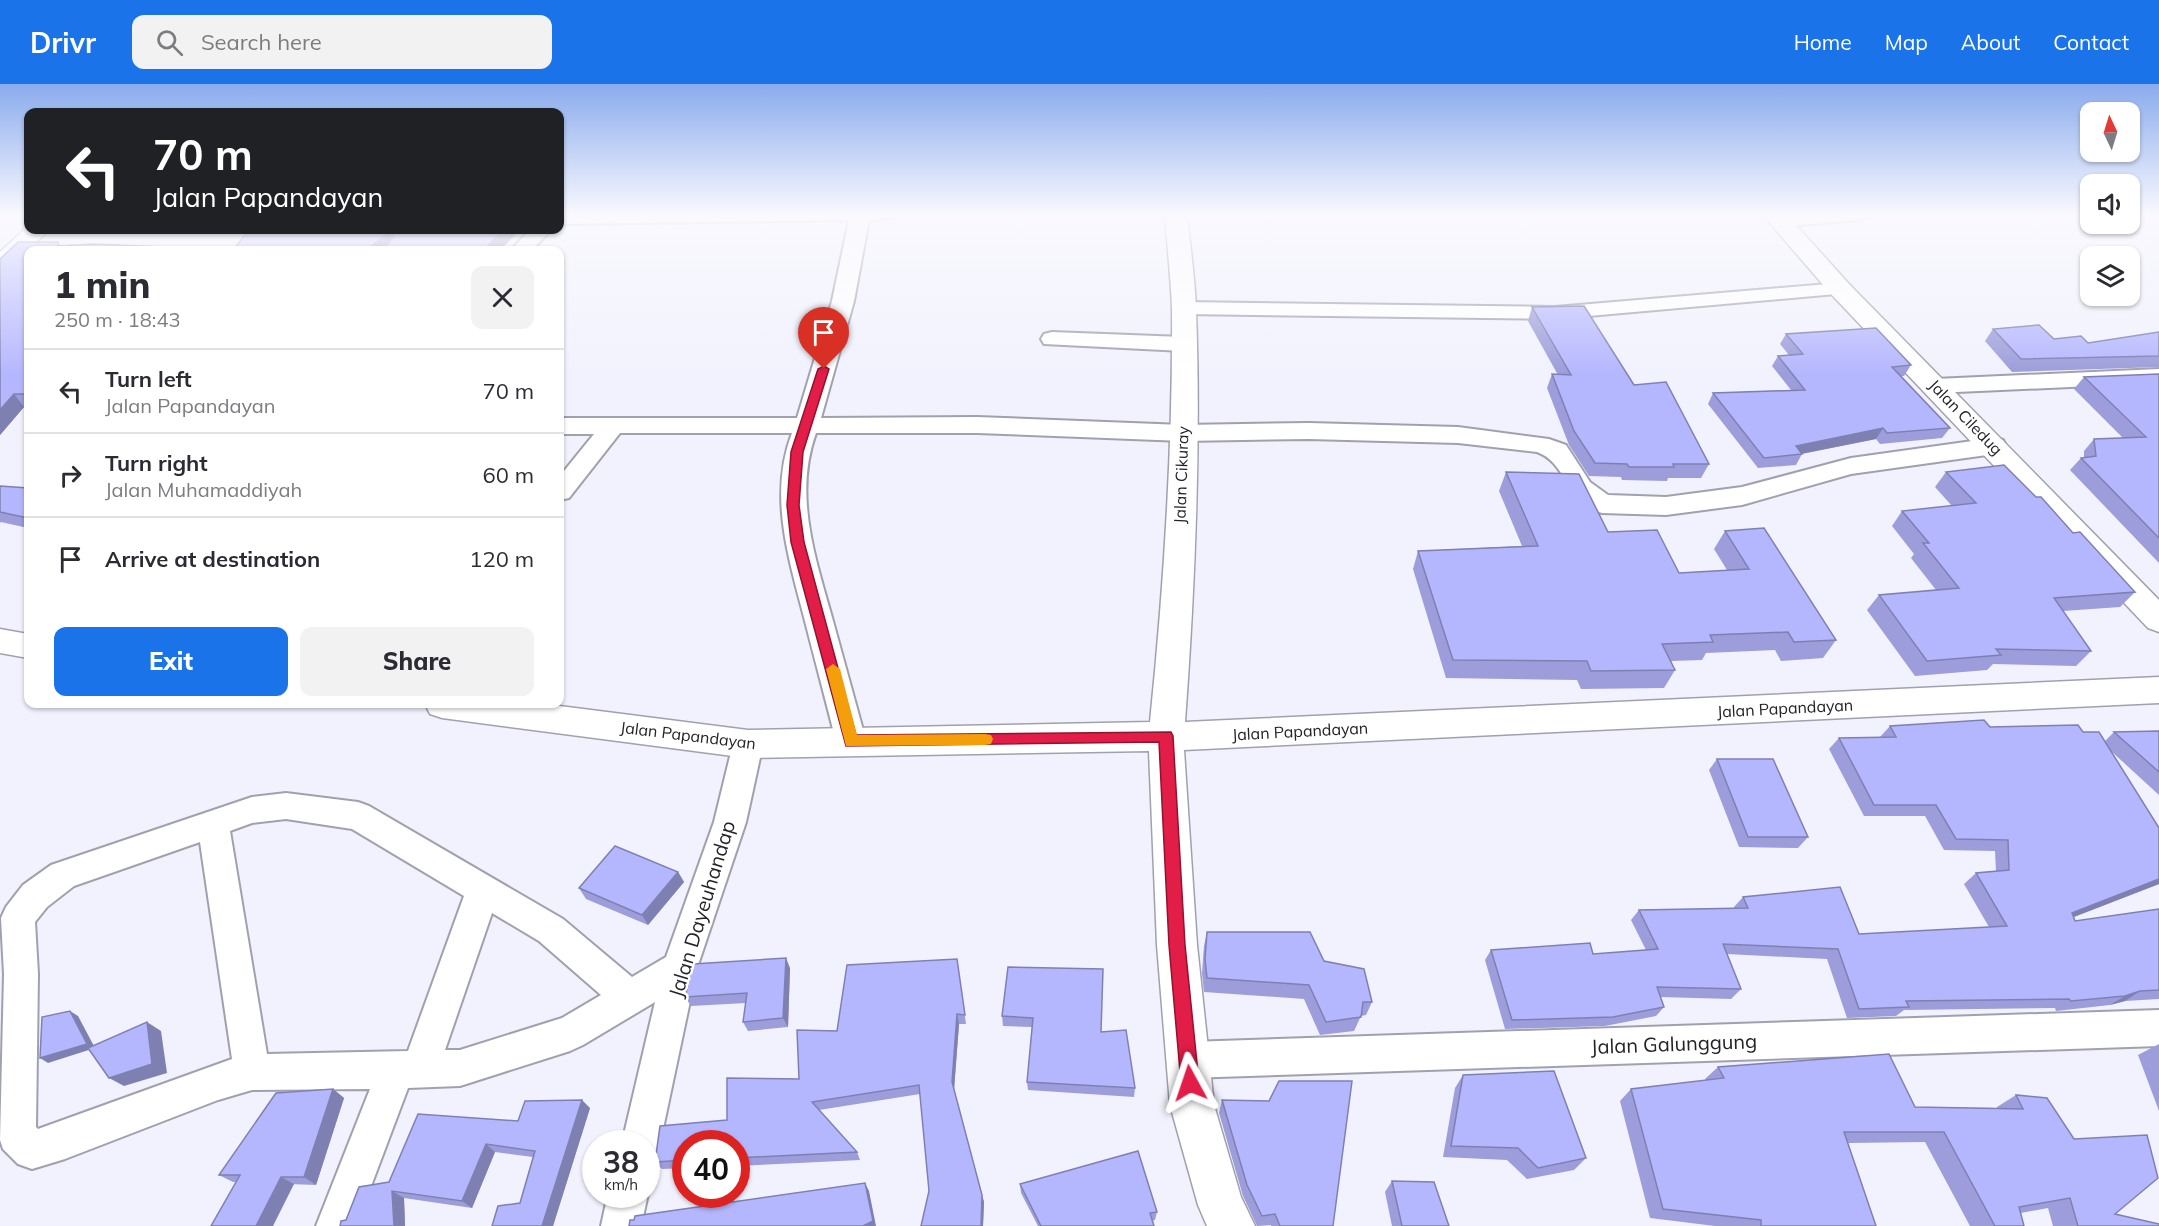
<!DOCTYPE html>
<meta charset="utf-8">
<style>
body{margin:0;font-family:Mulish,sans-serif;background:#f2f2f3;color:#2b2b33;height:100vh;display:flex;flex-direction:column;font-size:22px;white-space:nowrap}
*{box-sizing:border-box;margin:0}
p{font-size:20px;color:#7c7c81}
.icon{flex:none;width:33px;height:33px;fill:none;stroke:currentColor;stroke-width:2;stroke-linecap:round;stroke-linejoin:round}
.map{position:relative;flex:1;overflow:hidden}
.drawer{position:absolute;left:24px;top:162px;width:540px;height:462px;display:flex;flex-direction:column;background:#fff;border-radius:12px;box-shadow:0 2px 4px #0004}
.drawer>*{flex:none}
.hud{position:absolute;left:24px;top:24px;width:540px;height:126px;border-radius:12px;box-shadow:0 2px 4px #0004;background:#202124;color:#fff;overflow:hidden}
.needle{width:39px;rotate:356deg}
.tools{position:absolute;left:2080px;top:18px;display:grid;gap:12px}
.tools a{display:grid;place-items:center;width:60px;height:60px;border-radius:12px;background:#fff;box-shadow:0 2px 4px #0004;font-size:30px}
.speed{position:absolute;left:582px;top:1046px;display:flex;gap:12px;font-size:30px;font-weight:700;text-align:center}
.speed>*{display:grid;place-content:center;width:78px;height:78px;border-radius:50%;background:#fff;box-shadow:0 2px 4px #0004;line-height:1}
.speed small{font-size:15px;font-weight:400}
.speed .limit{border:9px solid #d22;background:#fff;color:#111}
.pin{position:absolute;display:grid;place-items:center;width:51px;height:51px;color:#fff;margin:-62px -26px;border-radius:50% 50% 50% 0;rotate:-45deg;box-shadow:0 0 6px #0007}
.pin .icon{rotate:45deg}
.me{position:absolute;width:66px;margin:-33px;rotate:355deg;stroke-linejoin:round;filter:drop-shadow(0 0 4px #0008)}
.turn{display:flex;align-items:center;gap:21px;height:126px;padding:0 30px;font-size:27px}
.turn .icon{width:78px;height:78px;stroke-width:2.5}
.turn b{display:block;font-size:42px;line-height:51px}
.round{display:grid;place-items:center;flex:none;width:63px;height:63px;border-radius:12px;background:#f2f2f3}
.head{display:flex;align-items:center;justify-content:space-between;height:102px;padding:0 30px}
h1{font-size:36px;font-weight:800;line-height:45px}
.cta{display:flex;gap:12px;margin-top:auto;padding:12px 30px}
.cta a{flex:1;height:69px;border-radius:12px;background:#1a73e8;color:#fff;font-size:24px;font-weight:800;line-height:69px;text-align:center}
.cta a+a{background:#f2f2f3;color:#2b2b33}
ul{padding:0;list-style:none}
li{display:flex;align-items:center;gap:18px;height:84px;padding:0 30px;border-top:2px solid #e1e1e2}
li div{flex:1}
li b{display:block;font-size:22px}
li em{font-style:normal}
header{display:flex;align-items:center;gap:36px;box-sizing:border-box;height:84px;padding:0 30px;background:#1a73e8;color:#fff}
header strong{font-size:28px}
nav{display:flex;gap:33px;margin-inline-start:auto;font-size:21px}
.search{width:420px;height:54px;background:#f2f2f3;display:flex;align-items:center;gap:15px;box-sizing:border-box;padding:0 21px;border-radius:12px;color:#7c7c81;font-size:22px}
.map>svg:first-child{display:block}
.lines{fill:none;stroke-linecap:round;stroke-linejoin:round}
.street-casing{stroke:#a0a1ae;stroke-width:4}
.secondary-casing{stroke:#a0a1ae;stroke-width:3}
.street{fill:#fff;fill-rule:evenodd}
.secondary{fill:#fff;fill-rule:evenodd}
.wall{fill:#9c9dda}
.shaded-wall{fill:#7f80b2}
.building{fill:#b5b7fe;stroke:#7f80b2;stroke-width:1.5}
.route{fill:#e11d48;stroke:#92132f;stroke-width:1.5}
.slow{fill:#f59e0b}
.labels{text-anchor:middle;stroke-width:5;stroke-linejoin:round;paint-order:stroke}
.street-label{font-size:16px;fill:#222227;stroke:#fff}
.near-street-label{font-size:20px;fill:#222227;stroke:#fff}
</style>
<header>
<strong>Drivr</strong>
<div class="search"><svg class="icon" aria-label="search" viewBox="0 0 24 24"><circle cx="10" cy="10" r="6"/><path d="M15 15l6 6"/></svg>Search here</div>
<nav><a>Home</a><a>Map</a><a>About</a><a>Contact</a></nav>
</header>
<div class="map">
<svg width="2159" height="1142" viewBox="0 0 2159 1142">
<rect width="100%" height="100%" fill="#f1f2fd"/>
<g class="lines">
<defs>
<g id="street">
<path d="M560,130H894L891,134L869,136L854,217L821,334L977,333L1183,341L1309,339L1458,343L1549,355L1566,361L1590,398L1608,411L1666,413L1742,403L1851,374L1994,354L2003,356L2006,362L2003,368L1994,370L1851,390L1742,421L1666,431L1602,429C1564,418 1568,379 1537,368L1458,359L1309,355L1183,357L977,349H816C793,412 816,476 833,537C844,577 855,617 866,657L862,666L851,669L840,666L836,657C826,617 815,577 805,537C789,475 768,412 792,349H620L569,414L560,416V392L594,350H560V334H797L832,217L849,136L560,140Z"/>
<polygon points="1789,130 1868,130 1865,134 1858,136 1779,143 1772,141 1769,137 1772,133"/>
<polygon points="530,146 551,146 532,166 511,166"/>
<polygon points="1840,199 1847,201 1851,205 1847,209 1555,235 1184,230 1176,229 1173,224 1176,219 1184,218 1555,223"/>
<polygon points="1052,248 1183,253 1191,255 1194,260 1191,265 1183,267 1044,260 1041,255 1044,250"/>
<polygon points="2159,285 2159,299 1935,309 1927,307 1923,302 1927,297 1935,295"/>
<path d="M748,648L759,651L763,660L746,738L697,884L660,1059L655,1073L646,1076V1059H622L655,918L583,961L570,967L460,1002L408,1004L356,1142H316L370,1005L252,1006L218,1016L65,1075L32,1085L18,1080L3,1065L0,1056L4,890L1,834L6,823L23,801L51,781L252,713L286,709L358,718L369,722L563,835L632,893L666,873L714,738L733,660L737,651ZM286,735L352,745L464,812L408,967L267,970L230,747L252,739ZM200,758L232,975L38,1045L36,1043L38,890L35,838L47,823L74,802ZM492,829L539,857L601,911L562,934L460,966H445Z"/>
<polygon points="2159,926 2159,962 1188,994 1175,989 1170,976 1175,963 1188,958"/>
<polygon points="646,1107 648,1110 641,1142 601,1142 608,1110 646,1110"/>
</g>
<g id="secondary">
<path d="M1165,130H1187C1190,162 1195,194 1196,226C1201,363 1195,501 1185,638L2159,593V619L1184,666L1197,861L1214,1021L1241,1113L1255,1142H1207L1198,1121L1170,1021L1157,861L1149,667L748,674L442,634L430,630L425,620H544L748,646L1150,638C1164,502 1173,362 1172,225C1171,194 1167,162 1165,130Z"/>
<polygon points="1762,130 1786,130 1849,200 2159,516 2159,548 2148,544 1831,210"/>
<polygon points="28,142 28,146 49,146 8,185 0,187 0,168"/>
<polygon points="0,545 28,550 28,574 0,569"/>
</g>
</defs>
<use href="#street" class="street-casing"/>
<use href="#secondary" class="secondary-casing"/>
<use href="#street" class="street"/>
<use href="#secondary" class="secondary"/>
</g>
<g class="wall">
<polygon points="18,158 58,158 60,162 93,160 164,163 167,166 28,166 28,323 24,323 0,351 0,175"/>
<polygon points="1532,223 1634,301 1709,380 1701,394 1668,394 1667,397 1622,396 1621,393 1589,392 1569,361 1547,304 1552,290 1558,291 1528,237"/>
<polygon points="1993,245 2054,255 2088,259 2159,248 2159,283 2012,288 1985,257"/>
<polygon points="1786,250 1911,281 1904,292 1901,292 1950,344 1942,354 1880,360 1876,355 1802,370 1796,381 1758,384 1708,320 1713,309 1791,306 1772,282 1778,272 1789,271 1780,260"/>
<polygon points="2159,290 2159,479 2070,386 2081,374 2084,374 2084,367 2094,355 2123,354 2074,305 2084,293"/>
<polygon points="1506,388 1679,489 1727,486 1714,465 1725,447 1836,556 1823,574 1781,577 1775,566 1706,569 1702,576 1671,577 1675,586 1664,604 1581,605 1577,596 1446,594 1413,485 1418,467 1522,462 1499,407"/>
<polygon points="1946,388 2073,449 2135,508 2120,523 2063,527 2091,567 2076,582 1993,580 1987,586 1915,592 1867,526 1879,511 1936,506 1911,474 1914,470 1892,442 1902,427 1952,422 1935,403"/>
<polygon points="0,402 28,404 28,444 1,438 0,439"/>
<polygon points="1890,642 1990,643 2083,648 2105,657 2114,648 2159,647 2159,711 2111,667 2159,800 2074,833 2075,837 2159,825 2159,915 2125,917 2110,921 2056,927 2055,924 1904,926 1896,932 1847,934 1827,875 1727,870 1741,905 1731,915 1660,913 1664,923 1656,932 1605,942 1505,945 1485,876 1491,866 1593,870 1646,866 1631,836 1639,826 1734,824 1734,823 1743,813 1859,850 1989,843 1964,800 1976,789 1996,787 1995,767 1944,766 1925,732 1864,732 1829,665 1839,654 1880,653"/>
<polygon points="1717,675 1808,753 1798,764 1739,763 1709,686"/>
<polygon points="678,788 684,798 648,841 586,815 579,804"/>
<polygon points="1207,848 1324,877 1372,918 1366,931 1361,932 1354,947 1320,951 1304,915 1204,908 1202,889 1204,862"/>
<polygon points="957,875 966,940 959,940 954,1005 984,1118 983,1142 921,1142 929,1107 920,1010 819,1026 857,1068 860,1076 736,1082 736,1059 686,1059 686,1084 662,1085 655,1078 660,1042 727,1036 727,994 799,995 797,946 837,947 847,881"/>
<polygon points="1008,883 1101,948 1135,1004 1134,1013 1028,1006 1027,998 1032,943 1003,942 1002,932"/>
<polygon points="790,884 788,943 748,947 743,938 746,919 691,922 685,913"/>
<polygon points="2159,960 2159,1027 2138,971"/>
<polygon points="1718,983 1915,1023 1997,1024 1997,1023 2016,1011 2115,1130 2159,1142 2053,1142 2048,1124 2021,1129 2024,1142 1970,1142 1925,1058 1848,1059 1876,1142 1715,1142 1650,1134 1620,1017 1631,1005 1706,997 1705,995"/>
<polygon points="1463,991 1586,1074 1574,1086 1527,1095 1507,1076 1443,1073 1455,1004"/>
<polygon points="333,1005 344,1014 316,1101 233,1098 219,1091"/>
<polygon points="1222,1016 1333,1142 1271,1142 1271,1141 1257,1142 1243,1112 1219,1029"/>
<polygon points="590,1024 553,1142 492,1142 520,1119 533,1073 495,1068 472,1124 404,1114 405,1142 340,1142 389,1098 518,1037"/>
<polygon points="1392,1097 1449,1142 1392,1142 1385,1108"/>
<polygon points="1020,1100 1157,1128 1155,1136 1152,1137 1154,1142 1038,1142 1021,1109"/>
</g>
<g class="shaded-wall">
<polygon points="392,146 398,146 402,154 387,166 366,166"/>
<polygon points="504,146 520,146 500,166 483,166"/>
<polygon points="14,310 24,323 0,351 0,326"/>
<polygon points="1883,344 1876,355 1800,370 1796,362"/>
<polygon points="678,788 684,798 648,841 642,831"/>
<polygon points="2159,795 2159,800 2058,839 2072,829"/>
<polygon points="786,874 790,884 788,943 783,934"/>
<polygon points="2140,907 2125,917 2110,921 2125,912"/>
<polygon points="70,927 78,932 95,964 48,979 40,974"/>
<polygon points="957,930 959,940 954,1006 952,998"/>
<polygon points="147,938 161,947 167,989 124,1002 109,994"/>
<polygon points="333,1005 344,1014 316,1101 304,1093"/>
<polygon points="582,1016 590,1024 553,1142 542,1142"/>
<polygon points="486,1060 495,1068 472,1124 462,1117"/>
<polygon points="281,1093 294,1100 273,1142 256,1142"/>
<polygon points="865,1099 869,1107 876,1142 863,1142"/>
<polygon points="392,1107 404,1114 405,1142 394,1142"/>
<polygon points="982,1111 984,1118 983,1142 981,1142"/>
</g>
<g class="building">
<polygon points="249,146 392,146 366,166 233,166"/>
<polygon points="399,146 504,146 483,166 383,166"/>
<polygon points="18,158 58,158 59,162 93,160 164,163 160,166 28,166 28,310 14,310 0,326 0,175"/>
<polygon points="1584,222 1634,301 1666,298 1709,380 1673,380 1674,383 1629,383 1627,380 1595,379 1574,347 1552,290 1571,291 1532,223"/>
<polygon points="2039,241 2054,255 2081,252 2088,259 2159,248 2159,272 2021,275 1993,245"/>
<polygon points="1876,244 1911,281 1892,283 1950,344 1887,349 1883,344 1796,362 1802,370 1764,374 1713,309 1805,306 1778,272 1803,270 1786,250"/>
<polygon points="2159,290 2159,454 2081,374 2096,372 2094,355 2146,353 2084,293"/>
<polygon points="2004,381 2036,413 2041,413 2073,449 2080,448 2135,508 2054,514 2091,567 1996,565 2001,571 1927,577 1879,511 1959,504 1923,459 1929,459 1902,427 1976,419 1946,388"/>
<polygon points="1506,388 1579,390 1608,448 1657,446 1679,489 1749,485 1725,447 1764,444 1836,556 1794,558 1788,548 1710,551 1713,558 1662,560 1675,586 1591,587 1587,577 1453,576 1418,467 1538,462"/>
<polygon points="0,402 28,404 28,434 0,428"/>
<polygon points="1984,636 1990,643 2078,641 2083,648 2099,648 2159,744 2159,795 2072,829 2075,837 2159,825 2159,906 2140,907 2125,912 2071,917 2069,915 1906,917 1909,923 1859,925 1838,865 1723,860 1741,905 1657,903 1664,923 1613,933 1512,936 1491,866 1590,859 1593,870 1658,865 1639,826 1748,824 1743,813 1840,803 1859,850 2007,842 1976,789 2009,786 2008,756 1956,755 1936,721 1874,721 1839,654 1896,653 1890,642"/>
<polygon points="2159,647 2159,688 2114,648"/>
<polygon points="1717,675 1773,675 1808,753 1748,753"/>
<polygon points="615,762 678,788 642,831 579,804"/>
<polygon points="1207,848 1310,848 1324,877 1364,885 1372,918 1363,918 1361,933 1326,938 1309,901 1207,894 1205,875"/>
<polygon points="786,874 783,934 743,938 747,909 685,913 693,880"/>
<polygon points="957,875 965,931 957,930 952,998 982,1111 981,1142 921,1142 929,1107 919,1001 812,1018 857,1068 736,1074 736,1059 686,1059 686,1076 655,1078 660,1042 727,1036 727,994 799,995 797,946 837,947 847,881"/>
<polygon points="1008,883 1103,885 1101,948 1126,946 1135,1004 1027,998 1033,934 1002,932"/>
<polygon points="70,927 87,960 40,974 42,933"/>
<polygon points="147,938 152,980 109,994 88,964"/>
<polygon points="1889,970 1915,1023 2023,1025 2016,1011 2047,1014 2074,1055 2147,1051 2158,1094 2115,1130 2159,1140 2159,1142 2078,1142 2070,1114 2019,1123 2024,1142 1995,1142 1944,1048 1844,1048 1876,1142 1761,1142 1761,1136 1663,1125 1631,1005 1724,994 1718,983"/>
<polygon points="1554,987 1586,1074 1538,1084 1518,1064 1451,1062 1463,991"/>
<polygon points="1279,997 1352,997 1333,1142 1280,1142 1275,1130 1262,1132 1247,1101 1222,1016 1269,1017"/>
<polygon points="333,1005 304,1093 281,1093 256,1142 211,1142 240,1091 219,1091 276,1009"/>
<polygon points="582,1016 542,1142 492,1142 498,1122 520,1119 535,1067 486,1060 462,1117 392,1107 394,1142 340,1142 341,1137 346,1136 359,1103 389,1098 418,1030 518,1037 525,1017"/>
<polygon points="1138,1067 1157,1128 1150,1129 1154,1142 1041,1142 1020,1100"/>
<polygon points="1392,1097 1434,1098 1449,1142 1402,1142"/>
<polygon points="865,1099 873,1137 863,1142 629,1142 630,1136 634,1136 635,1132"/>
</g>
<linearGradient id="sky" x2="0" y2="1"><stop stop-color="#8aabed"/><stop offset="0.45" stop-color="#f9f9fe"/><stop offset="1" stop-color="#f9f9fe" stop-opacity="0"/></linearGradient>
<rect width="2159" height="290" fill="url(#sky)"/>
<polygon class="route" points="824,282 829,285 803,368 799,421 804,458 856,651 1171,648 1173,652 1185,861 1199,999 1196,1005 1190,1007 1184,1005 1181,999 1169,861 1159,658 846,662 791,458 787,421 791,368 818,285"/>
<polygon class="slow" points="833,580 840,585 857,651 985,650 991,651 993,655 991,660 985,661 846,662 826,585"/>
<g class="labels">
<g class="street-label">
<text transform="translate(1966 333) rotate(46)" y="6">Jalan Ciledug</text>
<text transform="translate(1181 391) rotate(-88)" y="6">Jalan Cikuray</text>
<text transform="translate(1785 624) rotate(-3)" y="6">Jalan Papandayan</text>
<text transform="translate(1300 647) rotate(-3)" y="6">Jalan Papandayan</text>
<text transform="translate(688 651) rotate(7)" y="6">Jalan Papandayan</text>
</g>
<g class="near-street-label">
<text transform="translate(702 825) rotate(-73)" y="7">Jalan Dayeuhandap</text>
<text transform="translate(1674 960) rotate(-2)" y="7">Jalan Galunggung</text>
</g>
</g>
</svg>
<div class="tools">
<a><svg class="needle" viewBox="-14 -14 28 28"><path d="M0-13l5 13h-10z" fill="#e53935"/><path d="M0 13l5-13h-10z" fill="#7c7c81"/></svg></a>
<a><svg class="icon" aria-label="sound" viewBox="0 0 24 24"><path d="M4 9h4l5-4v14l-5-4H4zM17 9q2 3 0 6"/></svg></a>
<a><svg class="icon" aria-label="layers" viewBox="0 0 24 24"><path d="M12 4l9 5-9 5-9-5zM3 14l9 5 9-5"/></svg></a>
</div>
<div class="speed"><div>38<small>km/h</small></div><div class="limit">40</div></div>
<div class="pin" style="left:824px;top:285px;background:#d93025"><svg class="icon" aria-label="arrive" viewBox="0 0 24 24"><path d="M6 21V4h12l-3 4 3 4H6"/></svg></div>
<svg class="me" style="left:1190px;top:999px" viewBox="-20 -20 40 40"><path d="M0-17L14 15 0 8-14 15z" fill="#e11d48" stroke="#fff" stroke-width="4"/></svg>
<div class="hud">
<div class="turn"><svg class="icon" aria-label="left" viewBox="0 0 24 24"><path d="M17 20v-9H6M10 6l-5 5 5 5"/></svg><div><b>70 m</b>Jalan Papandayan</div></div>
</div>
<section class="drawer">
<div class="head"><div><h1>1 min</h1><p>250 m · 18:43</p></div><a class="round"><svg class="icon" aria-label="close" viewBox="0 0 24 24"><path d="M6 6l12 12M18 6L6 18"/></svg></a></div>
<ul>
<li><svg class="icon" aria-label="left" viewBox="0 0 24 24"><path d="M17 20v-9H6M10 6l-5 5 5 5"/></svg><div><b>Turn left</b><p>Jalan Papandayan</p></div><em>70 m</em></li>
<li><svg class="icon" aria-label="right" viewBox="0 0 24 24"><path d="M7 20v-9h11M14 6l5 5-5 5"/></svg><div><b>Turn right</b><p>Jalan Muhamaddiyah</p></div><em>60 m</em></li>
<li><svg class="icon" aria-label="arrive" viewBox="0 0 24 24"><path d="M6 21V4h12l-3 4 3 4H6"/></svg><div><b>Arrive at destination</b></div><em>120 m</em></li>
</ul>
<div class="cta"><a>Exit</a><a>Share</a></div>
</section>
</div>
